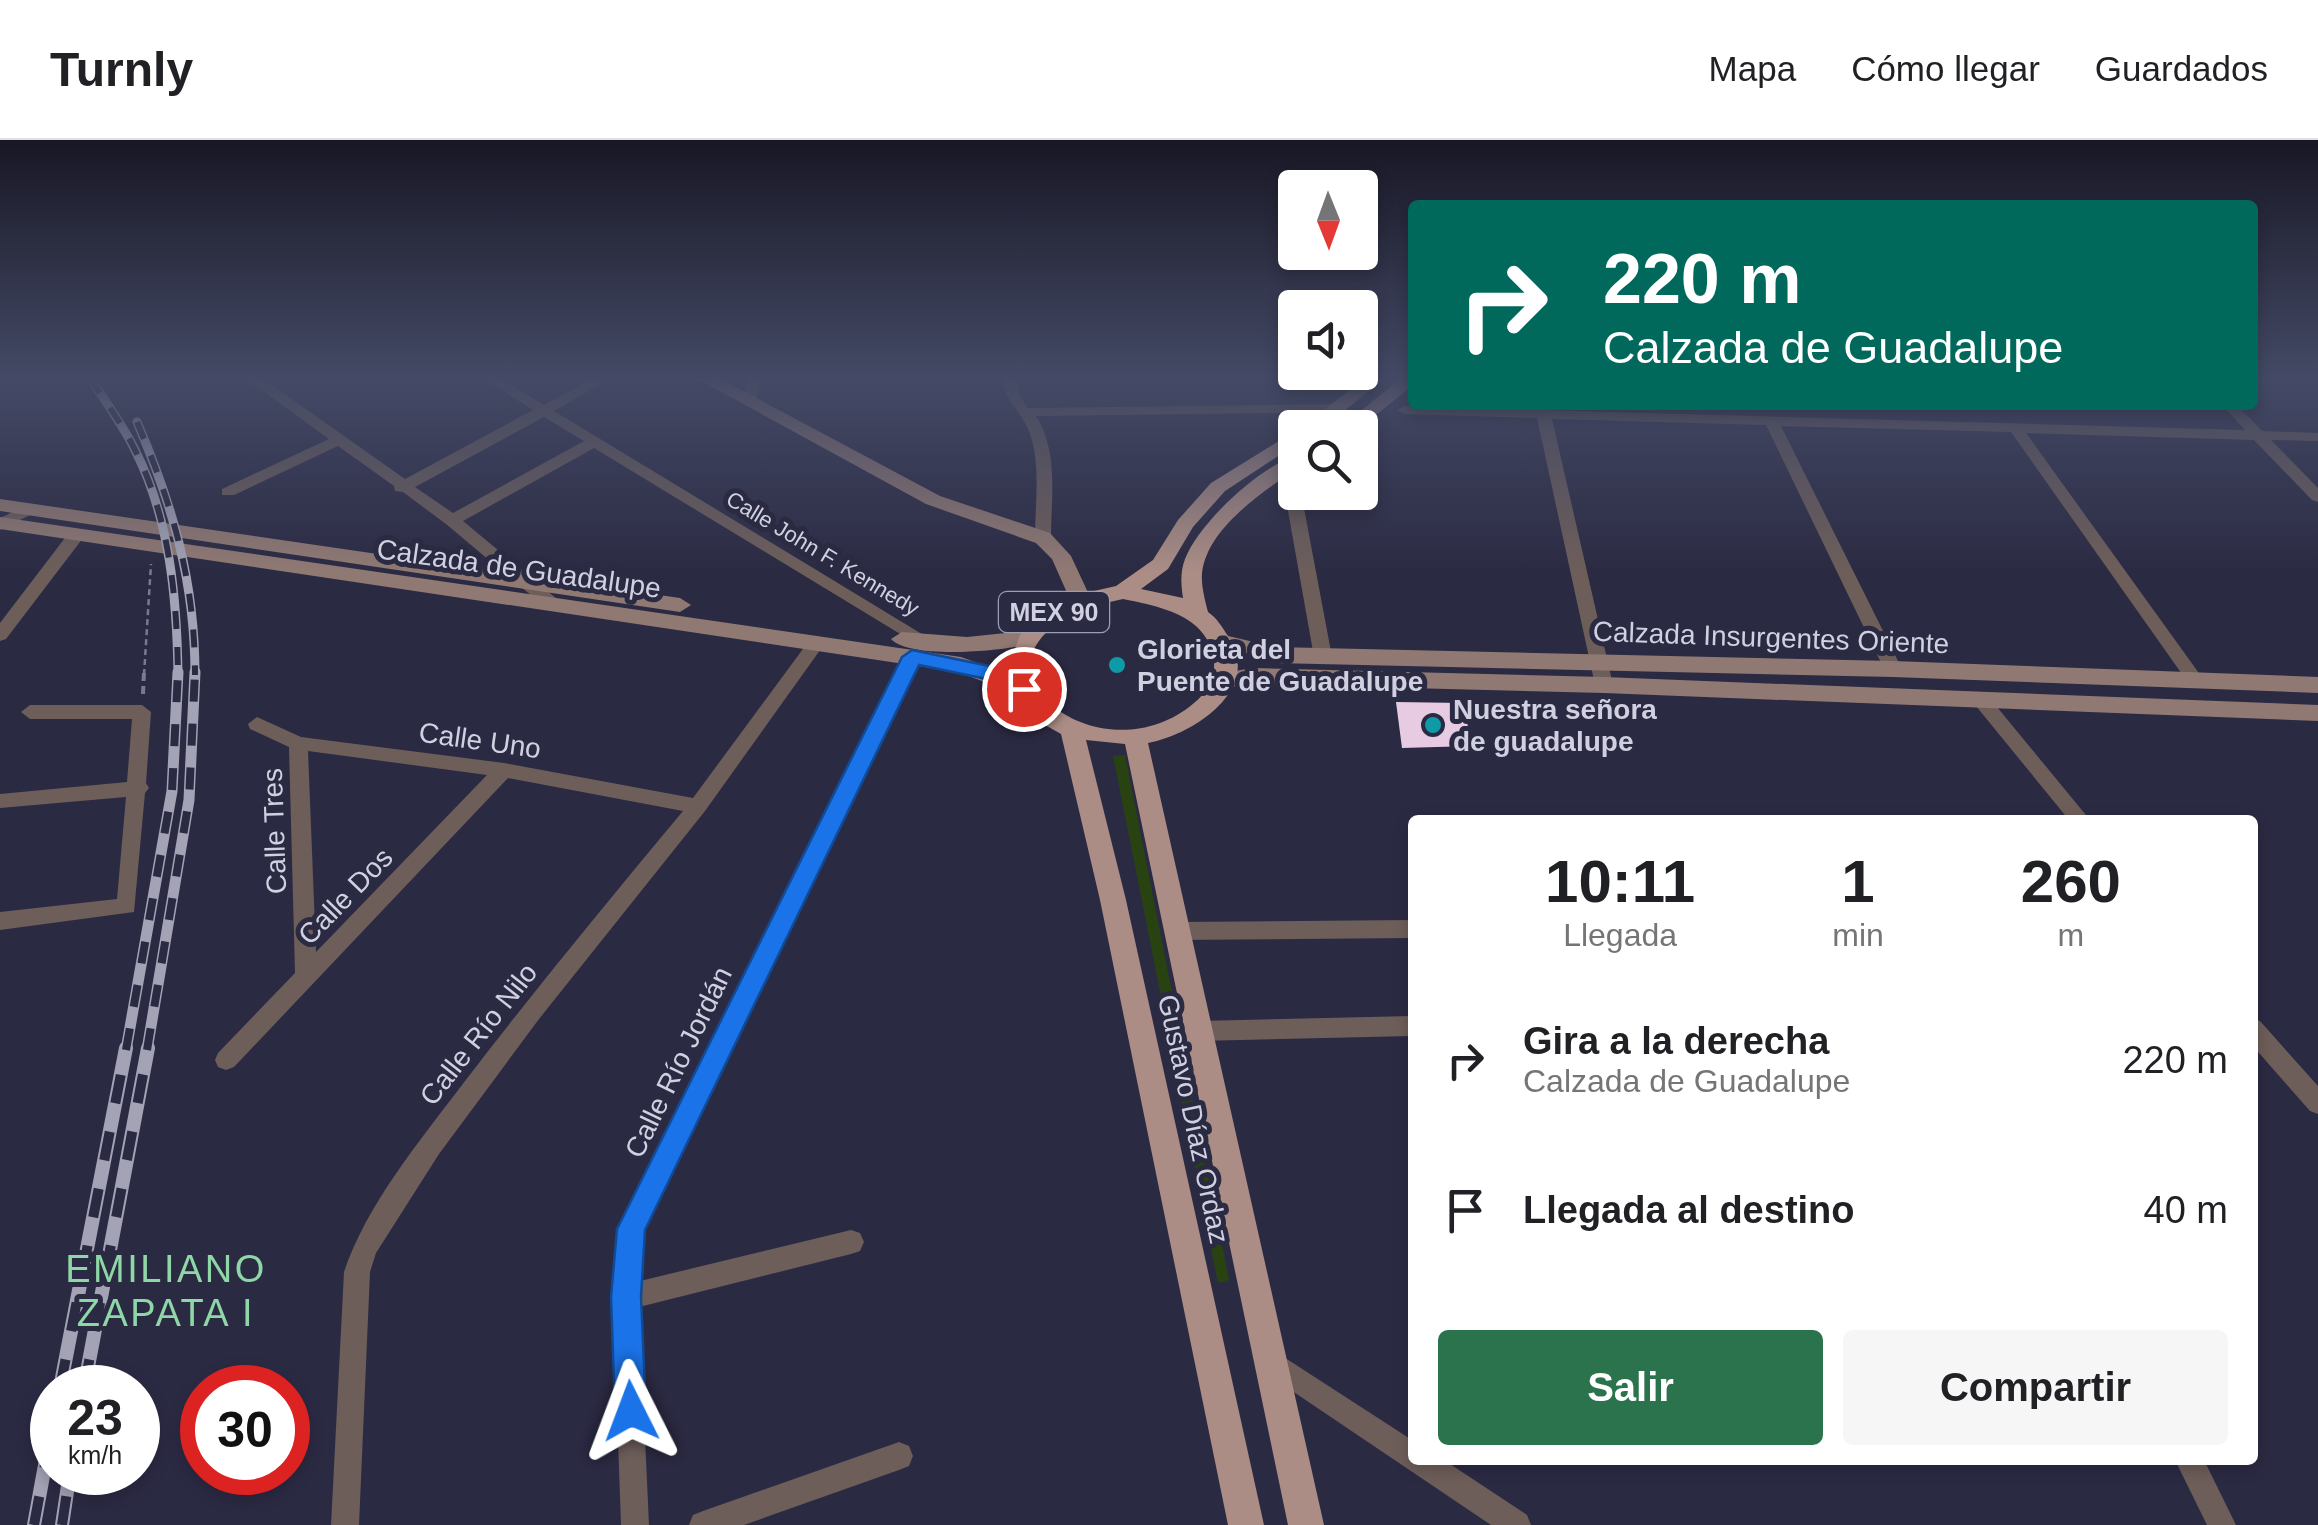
<!DOCTYPE html>
<html lang="es">
<meta charset="utf-8">
<style>
body{margin:0;font-family:Helvetica,sans-serif;background:#f6f6f6;color:#202124;height:100vh;display:flex;flex-direction:column;font-size:38px;white-space:nowrap}
*{box-sizing:border-box;margin:0}
p{font-size:32px;color:#757577}
.icon{flex:none;width:55px;height:55px;fill:none;stroke:currentColor;stroke-width:2;stroke-linecap:round;stroke-linejoin:round}
.map{position:relative;flex:1;overflow:hidden}
.panel{position:absolute;left:1408px;top:675px;width:850px;height:650px;display:flex;flex-direction:column;background:#fff;border-radius:10px;box-shadow:0 5px 15px #0003}
.panel>*{flex:none}
.guide{position:absolute;left:1408px;top:60px;width:850px;height:210px;border-radius:10px;box-shadow:0 5px 15px #0003;background:#00695c;color:#fff;overflow:hidden}
.needle{width:65px;rotate:179deg}
.buttons{position:absolute;left:1278px;top:30px;display:grid;gap:20px}
.buttons a{display:grid;place-items:center;width:100px;height:100px;border-radius:10px;background:#fff;box-shadow:0 5px 15px #0003;font-size:50px}
.speed{position:absolute;left:30px;top:1225px;display:flex;gap:20px;font-size:50px;font-weight:700;text-align:center}
.speed>*{display:grid;place-content:center;width:130px;height:130px;border-radius:50%;background:#fff;box-shadow:0 5px 15px #0003;line-height:1}
.speed small{font-size:25px;font-weight:400}
.speed .limit{border:15px solid #d22;background:#fff;color:#111}
.pin{position:absolute;display:grid;place-items:center;width:85px;height:85px;color:#fff;margin:-42px;border:5px solid #fff;border-radius:50%;box-shadow:0 2px 10px #0007}
.me{position:absolute;width:110px;margin:-55px;rotate:357deg;stroke-linejoin:round;filter:drop-shadow(0 0 8px #0008)}
.turn{display:flex;align-items:center;gap:35px;height:210px;padding:0 30px;font-size:45px}
.turn .icon{width:130px;height:130px;stroke-width:2.5}
.turn b{display:block;font-size:70px;line-height:85px}
.eta{display:flex;justify-content:space-evenly;align-items:center;height:170px;text-align:center}
.eta b{font-size:60px;font-weight:700;line-height:70px}
.primary-button{display:flex;gap:20px;margin-top:auto;padding:20px 30px}
.primary-button a{flex:1;height:115px;border-radius:10px;background:#2b734d;color:#fff;font-size:40px;font-weight:700;line-height:115px;text-align:center}
.primary-button a+a{background:#f6f6f6;color:#202124}
ul{padding:0;list-style:none}
li{display:flex;align-items:center;gap:30px;height:150px;padding:0 30px}
li div{flex:1}
li b{display:block;font-size:38px}
li em{font-style:normal}
header{display:flex;align-items:center;gap:60px;box-sizing:border-box;height:140px;padding:0 50px;background:#fff;border-bottom:2px solid #e0e0e0}
header strong{font-size:48px}
nav{display:flex;gap:55px;margin-inline-start:auto;font-size:35px}
.map>svg:first-child{display:block}
.green{fill:#294211}
.building{fill:#e7cbe3}
.lines{fill:none;stroke-linecap:round;stroke-linejoin:round}
.path-far1{stroke:#7a7a8f;stroke-width:2.5;stroke-dasharray:6 4;stroke-linecap:butt}
.path{stroke:#7a7a8f;stroke-width:4;stroke-dasharray:8 5;stroke-linecap:butt}
.street{fill:#6d5e5a;fill-rule:evenodd}
.secondary{fill:#907973;fill-rule:evenodd}
.primary{fill:#ab8d85;fill-rule:evenodd}
.rail-far2-casing{stroke:#a3a3b5;stroke-width:9}
.rail-far1-casing{stroke:#a3a3b5;stroke-width:11}
.rail-casing{stroke:#a3a3b5;stroke-width:14}
.rail-far2{stroke:#2b2a43;stroke-width:6;stroke-dasharray:18;stroke-linecap:butt}
.rail-far1{stroke:#2b2a43;stroke-width:8;stroke-dasharray:22;stroke-linecap:butt}
.rail{stroke:#2b2a43;stroke-width:10;stroke-dasharray:29;stroke-linecap:butt}
.route{fill:#1a73e8;stroke:#114b97;stroke-width:2.5}
.culture-dot{fill:#0f9aa8;stroke:#2b2a43;stroke-width:4}
.labels{text-anchor:middle;stroke-width:10;stroke-linejoin:round;paint-order:stroke}
.far-street-label{font-size:22px;fill:#d0d0e0;stroke:#2b2a43}
.shield{fill:#2b2a43;stroke:#9e9eb1;stroke-width:2.5}
.shield-label{font-size:25px;font-weight:bold;fill:#d0d0e0}
.street-label{font-size:28px;fill:#d0d0e0;stroke:#2b2a43}
.poi-label{font-size:28px;font-weight:bold;fill:#d0d0e0;stroke:#2b2a43;text-anchor:start}
.near-quarter-label{font-size:38px;letter-spacing:2.5px;fill:#8fd7a6;stroke:#2b2a43}
</style>
<header>
<strong>Turnly</strong>
<nav><a>Mapa</a><a>Cómo llegar</a><a>Guardados</a></nav>
</header>
<div class="map">
<svg width="2318" height="1385" viewBox="0 0 2318 1385">
<rect width="100%" height="100%" fill="#2b2a43"/>
<polygon class="green" points="1125,615 1229,1140 1218,1143 1113,616"/>
<polygon class="building" points="1396,562 1463,563 1472,606 1402,608"/>
<g class="lines">
<polyline class="path-far1" points="144,535 151,424"/>
<polyline class="path" points="143,554 144,532"/>
<g class="street">
<path d="M245,238H262L405,339L533,270L483,238H500L544,265L593,238H611L554,271L935,502L926,508L920,506L594,308L463,381L557,459V467H545L446,384L403,352L395,351L394,346L338,306L234,355H222V349L329,299ZM544,277L584,301L453,373L415,347Z"/>
<polygon points="748,238 762,238 756,260 749,264 742,260"/>
<path d="M1002,238H1016L1020,256L1028,268L1341,264L1348,268L1341,272L1036,276C1059,312 1051,358 1051,398L1043,403L1035,398C1035,364 1041,326 1030,294C1023,272 1005,263 1002,238Z"/>
<polygon points="2222,265 2237,265 2262,291 2318,293 2318,301 2271,300 2318,348 2318,362 2312,360 2254,300 2026,293 2201,536 2204,540 2195,546 2189,544 2011,292 1781,286 1902,529 1893,535 1884,529 1766,285 1552,279 1613,545 1604,551 1595,545 1537,278 1404,274 1397,270 1404,266 2245,290"/>
<polygon points="1288,321 1295,325 1295,352 1301,352 1332,517 1323,523 1314,517 1280,326"/>
<polygon points="30,364 36,366 36,372 0,390 0,378"/>
<polygon points="77,389 85,394 83,398 6,499 0,501 0,483 71,390"/>
<path d="M817,496L826,502L823,506L705,671L539,879L439,1014L376,1113L370,1132L359,1385H331L344,1132C367,1064 419,1002 462,945C533,852 608,761 683,671L508,638L234,927L226,930L218,927L215,920L218,913L295,833L289,607L250,589L248,584L257,577L301,597L504,623L693,658L811,498ZM308,611L487,635L316,812Z"/>
<polygon points="913,511 922,517 643,1090 640,1141 851,1090 860,1093 864,1102 860,1111 851,1114 639,1167 649,1385 621,1385 613,1157 618,1089 904,517"/>
<polygon points="1982,554 1988,556 2090,680 2069,680 1976,566 1973,561 1976,556"/>
<polygon points="30,565 142,565 151,572 146,643 149,648 145,653 134,772 0,790 0,772 117,759 126,657 0,668 0,654 127,642 132,579 30,579 21,572"/>
<polygon points="1412,780 1412,798 1175,800 1167,797 1164,791 1167,785 1175,782"/>
<polygon points="1412,876 1412,896 1198,901 1190,898 1187,891 1190,884 1198,881"/>
<polygon points="2252,878 2260,881 2318,946 2318,974 2310,971 2252,905"/>
<polygon points="1276,1212 1412,1300 1412,1320 1444,1320 1527,1375 1531,1385 1491,1385 1267,1234 1263,1225 1267,1216"/>
<polygon points="899,1302 909,1306 913,1316 909,1326 899,1330 744,1385 689,1385 693,1375 703,1371"/>
<polygon points="2175,1320 2204,1320 2236,1385 2207,1385"/>
</g>
<g class="secondary">
<polygon points="696,238 719,238 940,356 1050,393 1071,416 1091,459 1088,464 1072,464 1052,419 1036,403 926,364"/>
<polygon points="0,359 680,458 691,465 680,472 0,371"/>
<polygon points="0,377 961,517 1032,543 1035,549 1024,557 958,532 0,389"/>
<path d="M1026,491L1034,493L1037,498L1034,503C1006,511 910,520 891,499L902,492L967,497Z"/>
<polygon points="1224,495 1275,507 1893,521 2318,537 2318,553 1893,537 1275,523 1216,507 1213,502"/>
<polygon points="1252,528 1604,537 2318,565 2318,581 1604,553 1252,544 1226,548 1215,540 1218,534"/>
</g>
<g class="primary">
<polygon points="1365,238 1385,238 1323,288 1301,288"/>
<polygon points="1401,238 1412,238 1412,246 1360,288 1340,288"/>
<path d="M1295,291V305L1225,351L1193,387L1168,429L1141,449L1183,458C1181,445 1180,432 1185,419C1199,383 1259,327 1295,316V330C1261,353 1207,389 1202,433C1201,446 1205,460 1208,472C1217,478 1222,487 1228,496C1264,549 1193,595 1148,603L1324,1385H1288L1125,604L1086,600L1126,760L1264,1385H1228L1100,760L1061,594L1031,577L1012,549L1009,525L1020,495L1040,473L1072,456L1116,446L1153,420L1178,380L1211,343ZM1123,459C1162,467 1211,476 1214,524C1215,540 1206,553 1194,563C1092,650 925,501 1123,459Z"/>
</g>
<defs>
<g id="rail-far2">
<path d="M90,238C105,261 123,285 135,310C170,379 177,459 178,535"/>
<path d="M137,282C173,366 195,442 195,535"/>
</g>
<g id="rail-far1">
<polyline points="126,910 172,651 178,532"/>
<polyline points="147,910 189,660 195,532"/>
</g>
<g id="rail">
<polyline points="60,1248 126,908"/>
<polyline points="84,1248 148,908"/>
<polyline points="34,1385 52,1287"/>
<polyline points="62,1385 70,1332"/>
</g>
</defs>
<use href="#rail-far2" class="rail-far2-casing"/>
<use href="#rail-far1" class="rail-far1-casing"/>
<use href="#rail" class="rail-casing"/>
<use href="#rail-far2" class="rail-far2"/>
<use href="#rail-far1" class="rail-far1"/>
<use href="#rail" class="rail"/>
</g>
<linearGradient id="sky" x2="0" y2="1"><stop stop-color="#181725"/><stop offset="0.55" stop-color="#444a66"/><stop offset="1" stop-color="#444a66" stop-opacity="0"/></linearGradient>
<rect width="2318" height="432" fill="url(#sky)"/>
<polygon class="route" points="912,510 994,527 1031,544 1034,549 1024,557 982,538 919,525 645,1090 641,1157 646,1271 642,1282 631,1287 620,1282 615,1271 611,1157 617,1089 902,517"/>
<g class="culture-dot">
<circle cx="1117" cy="525" r="10"/>
<circle cx="1433" cy="585" r="10"/>
</g>
<g class="labels">
<g class="far-street-label">
<text transform="translate(823 413) rotate(31)" y="8">Calle John F. Kennedy</text>
</g>
<rect class="shield" x="999" y="452" width="110" height="40" rx="8"/>
<g class="shield-label">
<text x="1054" y="481">MEX 90</text>
</g>
<g class="street-label">
<text transform="translate(519 428) rotate(8)" y="10">Calzada de Guadalupe</text>
<text transform="translate(1771 497) rotate(2)" y="10">Calzada Insurgentes Oriente</text>
<text transform="translate(480 600) rotate(8)" y="10">Calle Uno</text>
<text transform="translate(274 691) rotate(-92)" y="10">Calle Tres</text>
<text transform="translate(345 756) rotate(-46)" y="10">Calle Dos</text>
<text transform="translate(478 894) rotate(-52)" y="10">Calle Río Nilo</text>
<text transform="translate(678 922) rotate(-64)" y="10">Calle Río Jordán</text>
<text transform="translate(1194 979) rotate(78)" y="10">Gustavo Díaz Ordaz</text>
</g>
<g class="poi-label">
<text x="1137" y="519">Glorieta del<tspan x="1137" dy="32">Puente de Guadalupe</tspan></text>
<text x="1453" y="579">Nuestra señora<tspan x="1453" dy="32">de guadalupe</tspan></text>
</g>
<g class="near-quarter-label">
<text x="166" y="1142">EMILIANO<tspan x="166" dy="44">ZAPATA I</tspan></text>
</g>
</g>
</svg>
<div class="buttons">
<a><svg class="needle" viewBox="-14 -14 28 28"><path d="M0-13l5 13h-10z" fill="#e53935"/><path d="M0 13l5-13h-10z" fill="#757577"/></svg></a>
<a><svg class="icon" aria-label="sound" viewBox="0 0 24 24"><path d="M4 9h4l5-4v14l-5-4H4zM17 9q2 3 0 6"/></svg></a>
<a><svg class="icon" aria-label="search" viewBox="0 0 24 24"><circle cx="10" cy="10" r="6"/><path d="M15 15l6 6"/></svg></a>
</div>
<div class="speed"><div>23<small>km/h</small></div><div class="limit">30</div></div>
<div class="pin" style="left:1024px;top:549px;background:#d93025"><svg class="icon" aria-label="arrive" viewBox="0 0 24 24"><path d="M6 21V4h12l-3 4 3 4H6"/></svg></div>
<svg class="me" style="left:631px;top:1271px" viewBox="-20 -20 40 40"><path d="M0-17L14 15 0 8-14 15z" fill="#1a73e8" stroke="#fff" stroke-width="4"/></svg>
<div class="guide">
<div class="turn"><svg class="icon" aria-label="right" viewBox="0 0 24 24"><path d="M7 20v-9h11M14 6l5 5-5 5"/></svg><div><b>220 m</b>Calzada de Guadalupe</div></div>
</div>
<section class="panel">
<div class="eta">
<div><b>10:11</b><p>Llegada</p></div>
<div><b>1</b><p>min</p></div>
<div><b>260</b><p>m</p></div>
</div>
<ul>
<li><svg class="icon" aria-label="right" viewBox="0 0 24 24"><path d="M7 20v-9h11M14 6l5 5-5 5"/></svg><div><b>Gira a la derecha</b><p>Calzada de Guadalupe</p></div><em>220 m</em></li>
<li><svg class="icon" aria-label="arrive" viewBox="0 0 24 24"><path d="M6 21V4h12l-3 4 3 4H6"/></svg><div><b>Llegada al destino</b></div><em>40 m</em></li>
</ul>
<div class="primary-button"><a>Salir</a><a>Compartir</a></div>
</section>
</div>
